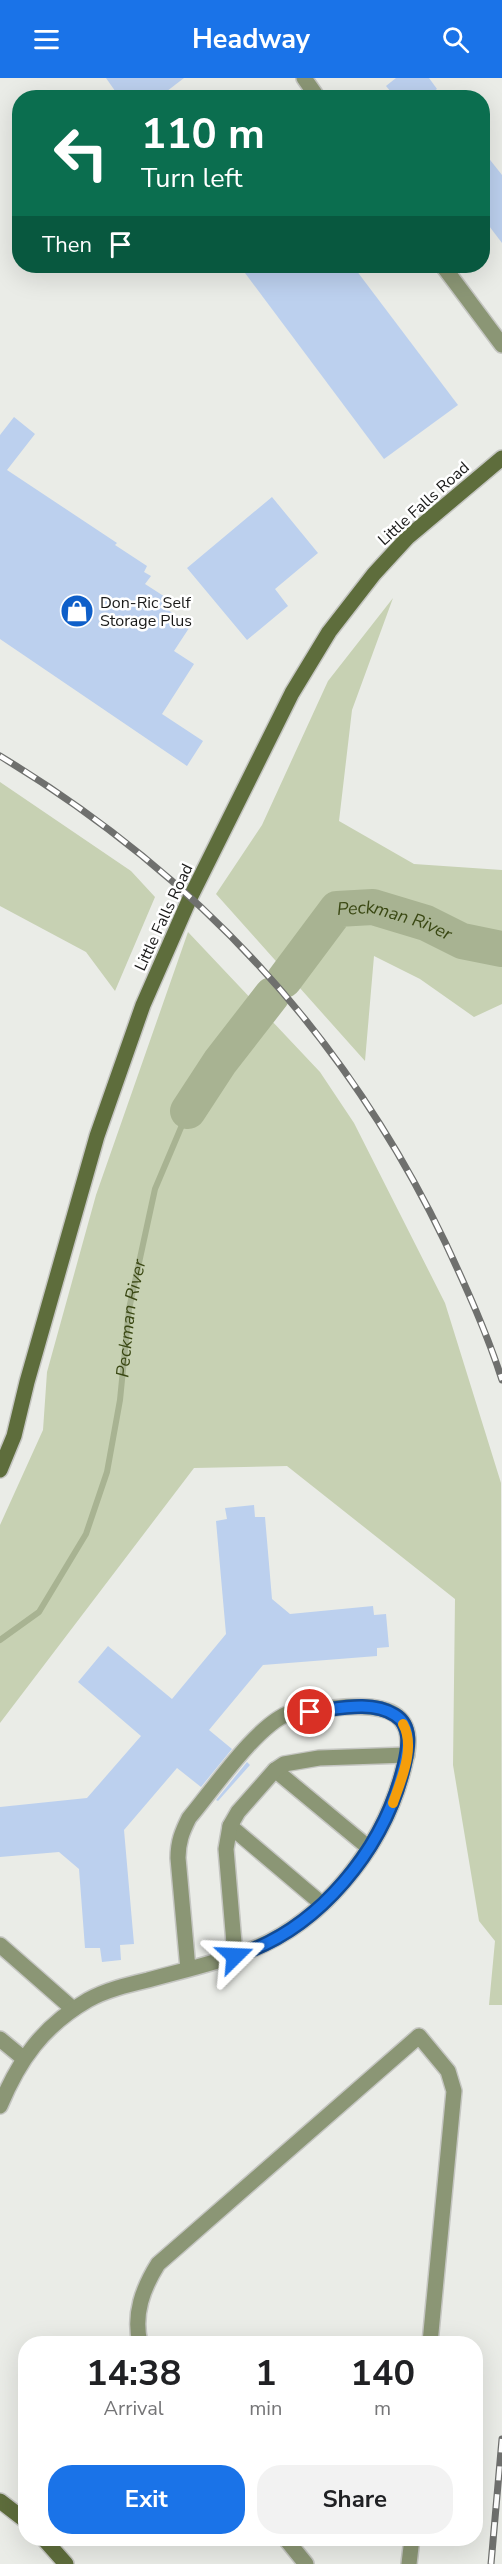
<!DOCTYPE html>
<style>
body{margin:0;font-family:"Nunito Sans",sans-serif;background:#f2f2f2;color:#202124;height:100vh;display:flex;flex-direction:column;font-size:22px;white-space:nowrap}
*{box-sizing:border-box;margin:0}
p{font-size:20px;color:#757577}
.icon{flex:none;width:33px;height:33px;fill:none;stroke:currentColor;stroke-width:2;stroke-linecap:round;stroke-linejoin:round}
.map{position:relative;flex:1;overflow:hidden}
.details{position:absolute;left:18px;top:2258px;width:465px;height:210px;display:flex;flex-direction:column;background:#fff;border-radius:24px;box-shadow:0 6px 24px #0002}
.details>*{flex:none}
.hud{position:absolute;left:12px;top:12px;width:478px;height:183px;border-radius:24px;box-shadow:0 6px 24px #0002;background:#0b6e4f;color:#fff;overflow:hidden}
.pin{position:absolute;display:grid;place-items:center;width:51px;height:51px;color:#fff;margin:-26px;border:3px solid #fff;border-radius:50%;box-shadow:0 2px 6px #0007}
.me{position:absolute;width:66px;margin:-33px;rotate:69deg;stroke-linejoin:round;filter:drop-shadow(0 0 4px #0008)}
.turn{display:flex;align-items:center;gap:21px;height:126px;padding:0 30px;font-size:27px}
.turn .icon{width:78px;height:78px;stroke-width:2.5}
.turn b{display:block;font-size:42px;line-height:51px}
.then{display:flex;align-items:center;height:57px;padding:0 30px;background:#0003;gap:12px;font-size:22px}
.eta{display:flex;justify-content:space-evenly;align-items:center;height:102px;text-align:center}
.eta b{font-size:36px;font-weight:700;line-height:42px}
.action{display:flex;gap:12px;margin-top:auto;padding:12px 30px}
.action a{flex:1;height:69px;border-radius:24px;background:#1a73e8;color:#fff;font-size:24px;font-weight:700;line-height:69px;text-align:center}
.action a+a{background:#f2f2f2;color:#202124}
header{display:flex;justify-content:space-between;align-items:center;height:78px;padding:0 30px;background:#1a73e8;color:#fff;font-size:27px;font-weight:700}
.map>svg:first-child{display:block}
.green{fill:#c7d1b3}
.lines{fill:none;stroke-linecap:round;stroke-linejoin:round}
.stream{stroke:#a8b392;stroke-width:6}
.river{stroke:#a8b392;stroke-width:36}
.building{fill:#bcd0ee}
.street-casing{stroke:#c5c6c2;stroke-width:18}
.secondary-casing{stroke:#c5c6c2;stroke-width:18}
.street{stroke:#8b9675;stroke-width:15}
.secondary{stroke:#5e6d3c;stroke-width:15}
.rail-casing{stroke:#6f706e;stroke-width:7}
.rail{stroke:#fff;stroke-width:4.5;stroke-dasharray:14;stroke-linecap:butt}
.route-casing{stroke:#114b97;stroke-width:15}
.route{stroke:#1a73e8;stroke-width:10}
.slow{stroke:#f59e0b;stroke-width:10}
.labels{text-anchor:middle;stroke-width:5;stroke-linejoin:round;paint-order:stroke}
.street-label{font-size:16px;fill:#1a1a19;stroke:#fff}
.poi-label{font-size:16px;fill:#1a1a19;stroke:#fff;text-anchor:start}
.water-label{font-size:18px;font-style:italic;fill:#3a4813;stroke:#fff}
</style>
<header><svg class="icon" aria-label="menu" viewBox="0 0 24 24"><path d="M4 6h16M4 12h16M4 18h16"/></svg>Headway<svg class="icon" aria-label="search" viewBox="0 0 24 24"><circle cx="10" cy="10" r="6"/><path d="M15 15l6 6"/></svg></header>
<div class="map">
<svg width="502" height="2486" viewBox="0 0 502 2486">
<rect width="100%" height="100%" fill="#eaece7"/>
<g class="green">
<polygon points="393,520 352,632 339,743 414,786 502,792 502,926 474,939 420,901 374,878 365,983 216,816 262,747 328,603"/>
<polygon points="0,704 131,793 155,819 115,913 86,874 0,828"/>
<polygon points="188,854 320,994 354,1045 445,1225 501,1405 502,1927 489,1927 495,1863 479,1843 453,1687 455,1521 287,1388 194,1390 0,1645 0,1447 43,1352 47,1294 96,1117"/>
</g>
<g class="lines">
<path class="stream" id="s1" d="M0,1562L39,1534L86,1456L107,1394L120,1322L129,1231L155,1111L188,1033"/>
<g class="river">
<path id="s2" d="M284,902L337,831L373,829L426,845L462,863L502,871"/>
<polyline points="188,1033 220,984 272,917"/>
</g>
</g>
<g class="building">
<polygon points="106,0 184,0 158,20 120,20"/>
<polygon points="396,0 429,0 437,11 424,20 396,20 386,8"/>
<polygon points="483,73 502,97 502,165 483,140"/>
<polygon points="256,188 353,188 458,327 384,381 245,195"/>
<polygon points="14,339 35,356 7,392 117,465 115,467 147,488 144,494 151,498 145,506 173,524 168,532 191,547 174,573 194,586 162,636 203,663 187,688 0,561 0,357"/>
<polygon points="272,419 318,475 275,511 288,528 247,562 187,490"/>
<polygon points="254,1427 255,1439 265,1439 272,1521 290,1536 373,1528 374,1537 386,1536 389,1569 377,1570 377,1578 263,1587 209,1652 232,1671 201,1709 177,1690 124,1752 134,1866 120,1867 121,1882 102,1884 100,1870 85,1870 79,1791 59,1774 0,1779 0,1729 87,1720 141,1658 78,1604 108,1568 172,1621 226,1556 216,1443 227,1441 225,1430"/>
<polygon points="247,1684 250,1687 218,1723 216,1722"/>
</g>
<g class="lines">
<defs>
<g id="street">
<polyline points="304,0 318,20"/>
<polyline points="443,188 502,267"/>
<polyline points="275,1692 369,1770"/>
<polyline points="230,1748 322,1826"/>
<polyline points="0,1867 73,1931"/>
<polyline points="235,1877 226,1771 230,1748 238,1734 275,1692 284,1686 319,1680 407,1677"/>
<polyline points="0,1961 23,1980"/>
<path d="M0,2028C19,1982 43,1948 88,1922C106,1912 127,1907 148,1902C181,1893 216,1885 248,1873C326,1844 387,1764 405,1684C409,1669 411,1649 397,1638C373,1620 319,1633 290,1635C258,1645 212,1713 189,1740C182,1754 178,1764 178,1780L188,1891"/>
<path d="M140,2265C133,2236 143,2210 158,2186L419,1958L448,1993L454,2013L430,2265"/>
<polyline points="285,2460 306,2486"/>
<polyline points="409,2486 412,2460"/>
</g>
<g id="secondary">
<polyline points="0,1392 14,1358 27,1304 97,1058 143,927 190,820 292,615 329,554 374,496 408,459 502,380"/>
<polyline points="0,2423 26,2443"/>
<polyline points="43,2460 66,2486"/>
</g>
</defs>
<use href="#street" class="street-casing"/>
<use href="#secondary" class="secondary-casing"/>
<use href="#street" class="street"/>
<use href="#secondary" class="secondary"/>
<defs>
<g id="rail">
<path d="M0,678C197,797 345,956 445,1164C466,1209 487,1255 502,1302"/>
<polyline points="491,2486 502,2361"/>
</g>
</defs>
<use href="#rail" class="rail-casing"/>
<use href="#rail" class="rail"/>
</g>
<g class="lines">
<defs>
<path id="route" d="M235,1878C319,1852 384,1771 404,1688C408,1671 413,1648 395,1637C371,1622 338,1631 310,1634"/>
</defs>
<use href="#route" class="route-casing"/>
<use href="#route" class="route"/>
<path class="slow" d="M393,1725C401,1702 416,1669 403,1646"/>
</g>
<defs>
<symbol id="shop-disc" viewBox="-11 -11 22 22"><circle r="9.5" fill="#0f5fc9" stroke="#fff"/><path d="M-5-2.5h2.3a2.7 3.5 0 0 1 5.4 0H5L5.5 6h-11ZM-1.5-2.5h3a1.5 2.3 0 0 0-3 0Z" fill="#fff"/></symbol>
</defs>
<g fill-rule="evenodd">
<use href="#shop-disc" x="58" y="514" width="38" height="38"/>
</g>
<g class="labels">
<g class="street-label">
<text transform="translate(423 425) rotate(-42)" y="6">Little Falls Road</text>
<text transform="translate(163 839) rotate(-65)" y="6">Little Falls Road</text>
</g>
<g class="poi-label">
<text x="100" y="530">Don-Ric Self<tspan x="100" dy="18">Storage Plus</tspan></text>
</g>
<g class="water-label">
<text dy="6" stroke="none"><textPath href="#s2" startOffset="148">Peckman River</textPath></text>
<text dy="6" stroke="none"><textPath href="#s1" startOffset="360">Peckman River</textPath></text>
</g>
</g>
</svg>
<div class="pin" style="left:310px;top:1634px;background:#d93025"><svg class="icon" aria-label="arrive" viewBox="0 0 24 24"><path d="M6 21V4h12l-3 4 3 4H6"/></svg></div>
<svg class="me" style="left:235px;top:1878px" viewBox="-20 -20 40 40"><path d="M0-17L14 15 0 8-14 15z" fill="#1a73e8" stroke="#fff" stroke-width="4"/></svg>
<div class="hud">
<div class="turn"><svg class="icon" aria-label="left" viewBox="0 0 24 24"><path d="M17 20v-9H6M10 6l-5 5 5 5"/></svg><div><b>110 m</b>Turn left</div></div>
<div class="then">Then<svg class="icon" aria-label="arrive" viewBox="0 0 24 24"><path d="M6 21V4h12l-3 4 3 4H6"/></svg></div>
</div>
<section class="details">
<div class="eta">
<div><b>14:38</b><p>Arrival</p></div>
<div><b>1</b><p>min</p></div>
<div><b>140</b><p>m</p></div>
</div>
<div class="action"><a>Exit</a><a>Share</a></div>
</section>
</div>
